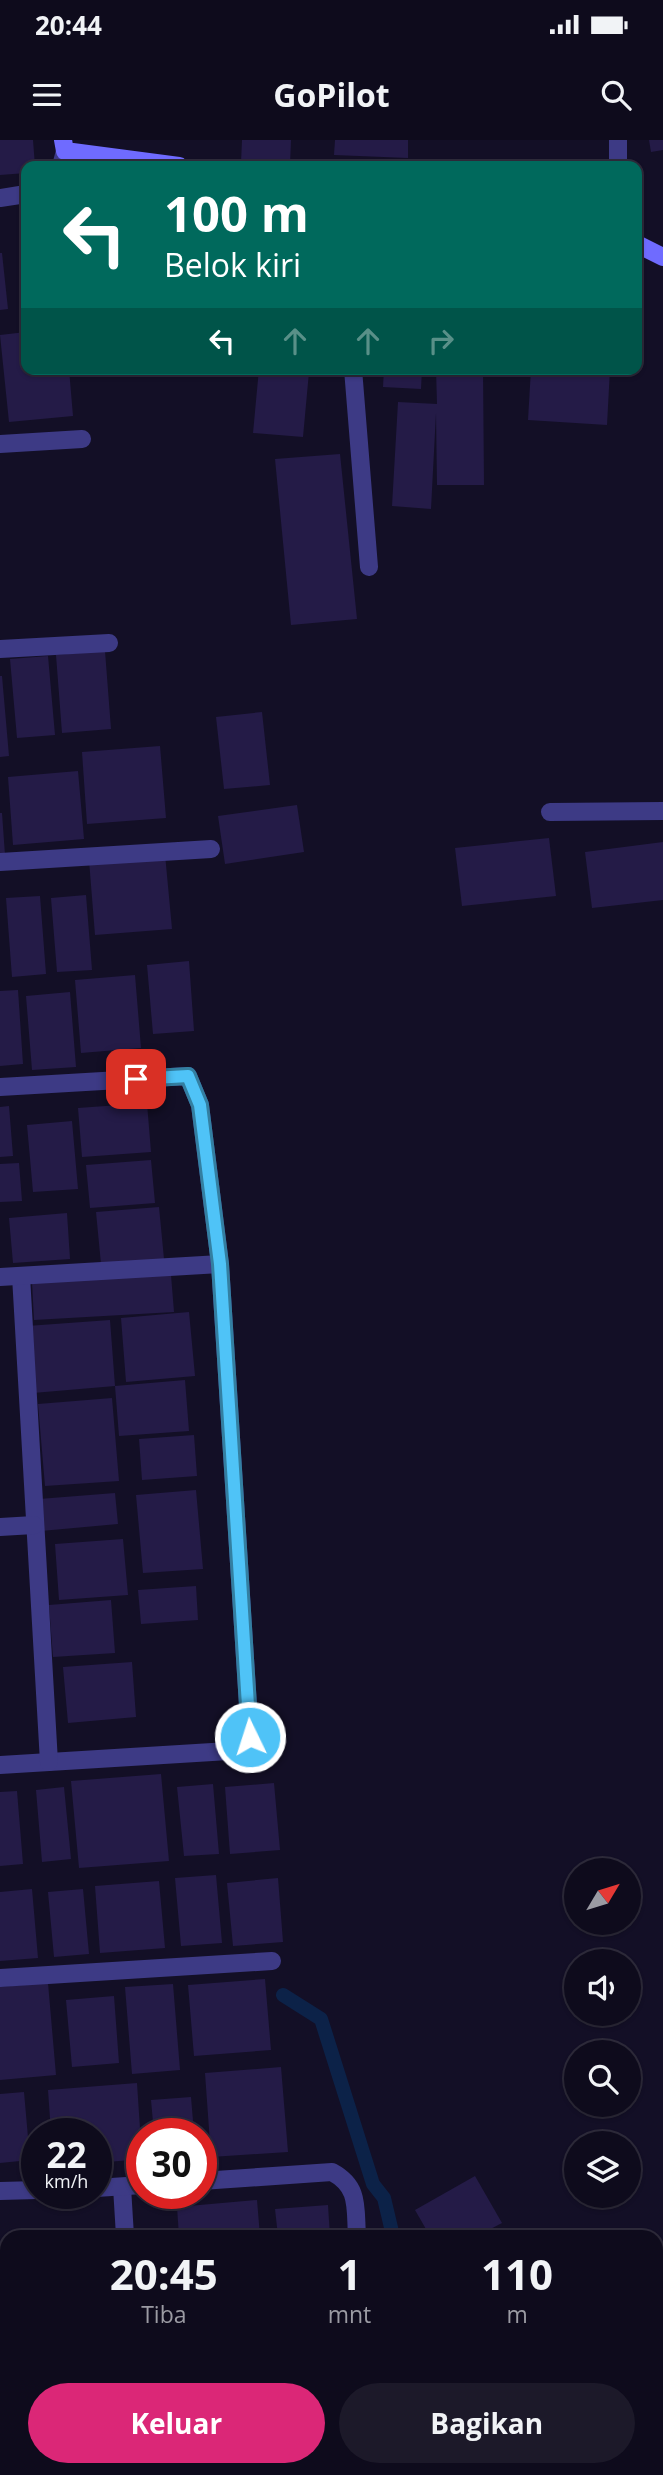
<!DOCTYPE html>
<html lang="id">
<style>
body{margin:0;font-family:"Open Sans",sans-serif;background:#1c1929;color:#f1f3f6;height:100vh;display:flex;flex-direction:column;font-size:26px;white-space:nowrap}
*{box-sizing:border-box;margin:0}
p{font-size:23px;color:#9b9ba3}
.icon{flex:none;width:38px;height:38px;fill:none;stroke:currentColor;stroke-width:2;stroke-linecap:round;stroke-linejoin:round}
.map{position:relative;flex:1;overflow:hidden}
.panel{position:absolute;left:0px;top:2090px;width:663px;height:247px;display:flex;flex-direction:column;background:#0e0b1c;border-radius:21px 21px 0 0;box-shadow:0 2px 5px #0004,0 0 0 2px #2e2b3b}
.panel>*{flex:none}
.top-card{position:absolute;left:21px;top:21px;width:621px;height:214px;border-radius:14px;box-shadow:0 2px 5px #0004,0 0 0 2px #2e2b3b;background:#00695c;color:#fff;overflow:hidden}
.needle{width:46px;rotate:52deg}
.tools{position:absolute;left:564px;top:1718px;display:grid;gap:14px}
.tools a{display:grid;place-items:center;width:77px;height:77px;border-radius:50%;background:#0e0b1c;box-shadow:0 2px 5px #0004,0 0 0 2px #2e2b3b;font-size:35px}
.speed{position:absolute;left:21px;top:1978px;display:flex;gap:14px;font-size:35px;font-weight:700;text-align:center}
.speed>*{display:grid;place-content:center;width:91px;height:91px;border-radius:50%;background:#0e0b1c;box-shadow:0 2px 5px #0004,0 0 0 2px #2e2b3b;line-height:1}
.speed small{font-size:18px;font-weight:400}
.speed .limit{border:10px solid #d22;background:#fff;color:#111}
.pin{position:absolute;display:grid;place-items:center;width:60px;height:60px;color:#fff;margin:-30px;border-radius:14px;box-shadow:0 4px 10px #0006}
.me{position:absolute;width:77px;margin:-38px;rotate:356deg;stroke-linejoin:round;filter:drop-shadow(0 0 5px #0008)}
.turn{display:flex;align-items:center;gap:24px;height:147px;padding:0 28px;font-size:32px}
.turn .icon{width:91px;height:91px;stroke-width:2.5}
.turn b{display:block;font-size:49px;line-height:60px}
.lanes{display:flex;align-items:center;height:66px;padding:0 28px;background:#0003;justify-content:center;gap:35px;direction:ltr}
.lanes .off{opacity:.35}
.eta{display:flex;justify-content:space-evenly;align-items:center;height:119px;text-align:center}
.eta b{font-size:42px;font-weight:700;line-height:49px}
.button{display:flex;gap:14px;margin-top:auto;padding:14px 28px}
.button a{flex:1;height:80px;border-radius:42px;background:#db2777;color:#fff;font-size:28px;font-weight:700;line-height:80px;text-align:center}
.button a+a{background:#1c1929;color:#f1f3f6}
.status{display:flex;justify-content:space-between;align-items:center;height:49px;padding:0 35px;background:#0e0b1c;direction:ltr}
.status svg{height:19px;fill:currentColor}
header{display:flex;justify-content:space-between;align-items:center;height:91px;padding:0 28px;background:#0e0b1c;font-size:32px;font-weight:700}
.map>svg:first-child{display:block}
.green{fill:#12302f}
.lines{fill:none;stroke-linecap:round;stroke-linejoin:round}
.stream{stroke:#0c2248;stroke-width:14}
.building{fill:#241b47}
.street{stroke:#3d3a85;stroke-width:18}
.secondary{stroke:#6f6bff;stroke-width:18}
.route-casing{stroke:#337fa1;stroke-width:18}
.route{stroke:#4fc3f7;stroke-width:12}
</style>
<div class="status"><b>20:44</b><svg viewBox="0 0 49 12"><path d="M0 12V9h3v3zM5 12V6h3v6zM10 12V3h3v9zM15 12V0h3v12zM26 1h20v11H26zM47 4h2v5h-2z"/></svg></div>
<header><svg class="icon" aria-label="menu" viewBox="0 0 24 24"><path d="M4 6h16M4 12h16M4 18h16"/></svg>GoPilot<svg class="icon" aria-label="search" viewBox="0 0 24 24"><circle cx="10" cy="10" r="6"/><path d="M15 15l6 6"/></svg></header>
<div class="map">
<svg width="663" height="2335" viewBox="0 0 663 2335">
<rect width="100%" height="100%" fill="#130f26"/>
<polygon class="green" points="663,2171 663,2335 516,2335 516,2329 656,2329 656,2174"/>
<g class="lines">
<g class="stream">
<polyline points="283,1855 321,1879 373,2044 384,2058 393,2096"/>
<polyline points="656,2152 663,2149"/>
<polyline points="501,2329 501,2335"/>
</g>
</g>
<g class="building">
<polygon points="0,0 33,0 35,26 26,26 26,33 0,35"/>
<polygon points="242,0 291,0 290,25 241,23"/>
<polygon points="335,0 408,0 408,18 334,15"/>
<polygon points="649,0 663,0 663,10 651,12"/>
<polygon points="0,113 2,113 8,169 0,170"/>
<polygon points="26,192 26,229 69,229 73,276 9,282 0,195"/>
<polygon points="259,229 309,232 303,297 253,293"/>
<polygon points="384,229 422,229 421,249 383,247"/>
<polygon points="436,229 483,229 484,345 437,345 436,273 431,369 392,366 398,262 437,264"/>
<polygon points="531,229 610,229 607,285 528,280"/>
<polygon points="340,314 357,479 291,485 275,319"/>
<polygon points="105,511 111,589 62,593 56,515"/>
<polygon points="48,516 55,595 17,598 10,519"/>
<polygon points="0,536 2,536 9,616 0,617"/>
<polygon points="262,572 270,645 224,649 216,577"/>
<polygon points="160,606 166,678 87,684 82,612"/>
<polygon points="78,631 84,699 13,705 8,637"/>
<polygon points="297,665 304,712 225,724 218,676"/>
<polygon points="0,673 2,673 5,715 0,715"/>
<polygon points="549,698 556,756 462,766 455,708"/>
<polygon points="663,702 663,760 592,768 585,712"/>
<polygon points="165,714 172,789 95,795 89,720"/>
<polygon points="86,755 92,830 57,832 51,758"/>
<polygon points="40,756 46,834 12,837 6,758"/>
<polygon points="189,821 194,891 153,894 147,825"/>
<polygon points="135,835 141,908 81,913 75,840"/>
<polygon points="18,850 23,924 0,926 0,851"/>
<polygon points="70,852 76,927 32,930 26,856"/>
<polygon points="147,963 151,1012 82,1017 78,968"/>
<polygon points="9,966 13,1016 0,1017 0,967"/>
<polygon points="72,981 78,1049 33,1052 27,985"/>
<polygon points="151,1020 155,1063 90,1068 86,1025"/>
<polygon points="19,1023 22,1061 0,1062 0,1024"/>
<polygon points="159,1067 164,1119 101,1124 96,1072"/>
<polygon points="67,1073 70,1119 13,1123 9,1078"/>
<polygon points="171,1135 174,1172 34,1180 32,1142"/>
<polygon points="189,1172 195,1236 126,1242 121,1178"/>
<polygon points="110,1180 115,1246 33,1253 27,1186"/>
<polygon points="185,1240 189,1291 119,1296 115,1246"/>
<polygon points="112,1258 119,1341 45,1346 38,1264"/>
<polygon points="194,1295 197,1336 142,1340 139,1299"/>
<polygon points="196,1350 203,1429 143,1433 136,1355"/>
<polygon points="115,1353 118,1384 41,1391 39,1359"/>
<polygon points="123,1399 128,1455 59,1460 55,1404"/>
<polygon points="196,1446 198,1480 141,1484 138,1450"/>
<polygon points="111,1460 115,1513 53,1517 49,1465"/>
<polygon points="132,1522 136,1577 68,1583 63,1527"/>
<polygon points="161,1634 169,1721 79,1728 71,1641"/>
<polygon points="274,1643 280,1710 230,1714 225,1647"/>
<polygon points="213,1644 219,1714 184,1716 177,1647"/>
<polygon points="64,1647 71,1719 42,1722 36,1650"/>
<polygon points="17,1651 23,1724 0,1726 0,1652"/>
<polygon points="216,1735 222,1803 181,1806 175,1738"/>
<polygon points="278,1738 283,1802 233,1806 227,1743"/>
<polygon points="159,1741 165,1808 100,1813 95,1746"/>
<polygon points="32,1749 38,1818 0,1821 0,1752"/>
<polygon points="83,1749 89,1814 54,1817 48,1752"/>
<polygon points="265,1839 271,1910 194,1916 188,1845"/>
<polygon points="48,1843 56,1935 0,1940 0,1847"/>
<polygon points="173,1844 180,1930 132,1934 125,1847"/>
<polygon points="114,1856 119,1923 72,1927 66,1860"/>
<polygon points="281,1927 288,2012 211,2017 205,1933"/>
<polygon points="137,1943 142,2019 96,2023 96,1993 51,1993 48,1950"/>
<polygon points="24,1952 30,2020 0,2023 0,1954"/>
<polygon points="191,1957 194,1993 154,1993 151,1960"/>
<polygon points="475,2036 502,2083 477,2096 430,2096 415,2070"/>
<polygon points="257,2060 260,2096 179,2096 177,2067"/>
<polygon points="328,2065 330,2096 278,2096 275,2069"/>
<polygon points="7,2306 7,2329 84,2329 85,2335 0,2335 0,2307"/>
<polygon points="160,2329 238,2329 239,2335 161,2335"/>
<polygon points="260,2329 350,2329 351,2335 260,2335"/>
<rect x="404" y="2329" width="73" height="6"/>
</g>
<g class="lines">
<g class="street">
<polyline points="618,0 618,26"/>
<polyline points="61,26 65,11"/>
<polyline points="0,58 26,54"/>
<polyline points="353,229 369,427"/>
<polyline points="0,304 82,299"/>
<polyline points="0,509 109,503"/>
<polyline points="550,672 663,671"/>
<polyline points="0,722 211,709"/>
<polyline points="0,947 188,936 200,965 220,1124 250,1597 245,1610 0,1625"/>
<polyline points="21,1136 49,1622"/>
<polyline points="0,1137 220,1124"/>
<polyline points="0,1387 34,1385"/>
<polyline points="0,1838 272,1821"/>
<path d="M201,2041L332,2032C360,2047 355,2068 357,2096"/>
<polyline points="122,2047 125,2096"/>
<polyline points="96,2048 142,2045"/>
<polyline points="0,2051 37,2050"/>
<polyline points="0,2260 7,2259"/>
<polyline points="135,2329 135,2335"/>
<polyline points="378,2329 379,2335"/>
</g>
<g class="secondary">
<polyline points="63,0 65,11 179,26"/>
<polyline points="637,104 663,117"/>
</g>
</g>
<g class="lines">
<defs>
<polyline id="route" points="136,939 188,936 200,965 220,1124 250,1597"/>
</defs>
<use href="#route" class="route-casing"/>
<use href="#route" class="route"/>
</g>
</svg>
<div class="tools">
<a><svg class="needle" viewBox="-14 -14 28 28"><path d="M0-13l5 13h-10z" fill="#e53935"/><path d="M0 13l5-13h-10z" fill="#9b9ba3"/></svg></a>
<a><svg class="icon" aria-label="sound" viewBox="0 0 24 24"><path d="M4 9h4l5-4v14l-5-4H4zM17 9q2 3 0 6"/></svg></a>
<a><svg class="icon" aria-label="search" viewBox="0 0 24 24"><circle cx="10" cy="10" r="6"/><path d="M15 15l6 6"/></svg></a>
<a><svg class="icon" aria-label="layers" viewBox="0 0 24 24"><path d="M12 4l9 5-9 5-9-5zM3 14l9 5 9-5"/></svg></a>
</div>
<div class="speed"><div>22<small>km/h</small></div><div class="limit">30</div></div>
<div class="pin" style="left:136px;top:939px;background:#d93025"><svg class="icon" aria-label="arrive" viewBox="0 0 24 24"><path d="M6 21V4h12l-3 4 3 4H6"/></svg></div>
<svg class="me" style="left:250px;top:1597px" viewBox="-20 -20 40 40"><circle r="17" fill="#4fc3f7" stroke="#fff" stroke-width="3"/><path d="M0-11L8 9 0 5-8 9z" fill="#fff"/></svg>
<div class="top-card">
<div class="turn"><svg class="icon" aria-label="left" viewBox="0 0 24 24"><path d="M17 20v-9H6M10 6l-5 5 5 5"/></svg><div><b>100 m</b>Belok kiri</div></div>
<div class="lanes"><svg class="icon" aria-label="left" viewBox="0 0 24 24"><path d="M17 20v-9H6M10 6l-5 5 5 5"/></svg><svg class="icon off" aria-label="ahead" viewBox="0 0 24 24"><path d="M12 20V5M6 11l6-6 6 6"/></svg><svg class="icon off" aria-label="ahead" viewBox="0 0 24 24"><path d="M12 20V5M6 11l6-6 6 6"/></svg><svg class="icon off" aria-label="right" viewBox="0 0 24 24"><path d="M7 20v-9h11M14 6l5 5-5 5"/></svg></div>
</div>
<section class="panel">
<div class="eta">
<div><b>20:45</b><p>Tiba</p></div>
<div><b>1</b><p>mnt</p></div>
<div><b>110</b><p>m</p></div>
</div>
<div class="button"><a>Keluar</a><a>Bagikan</a></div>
</section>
</div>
